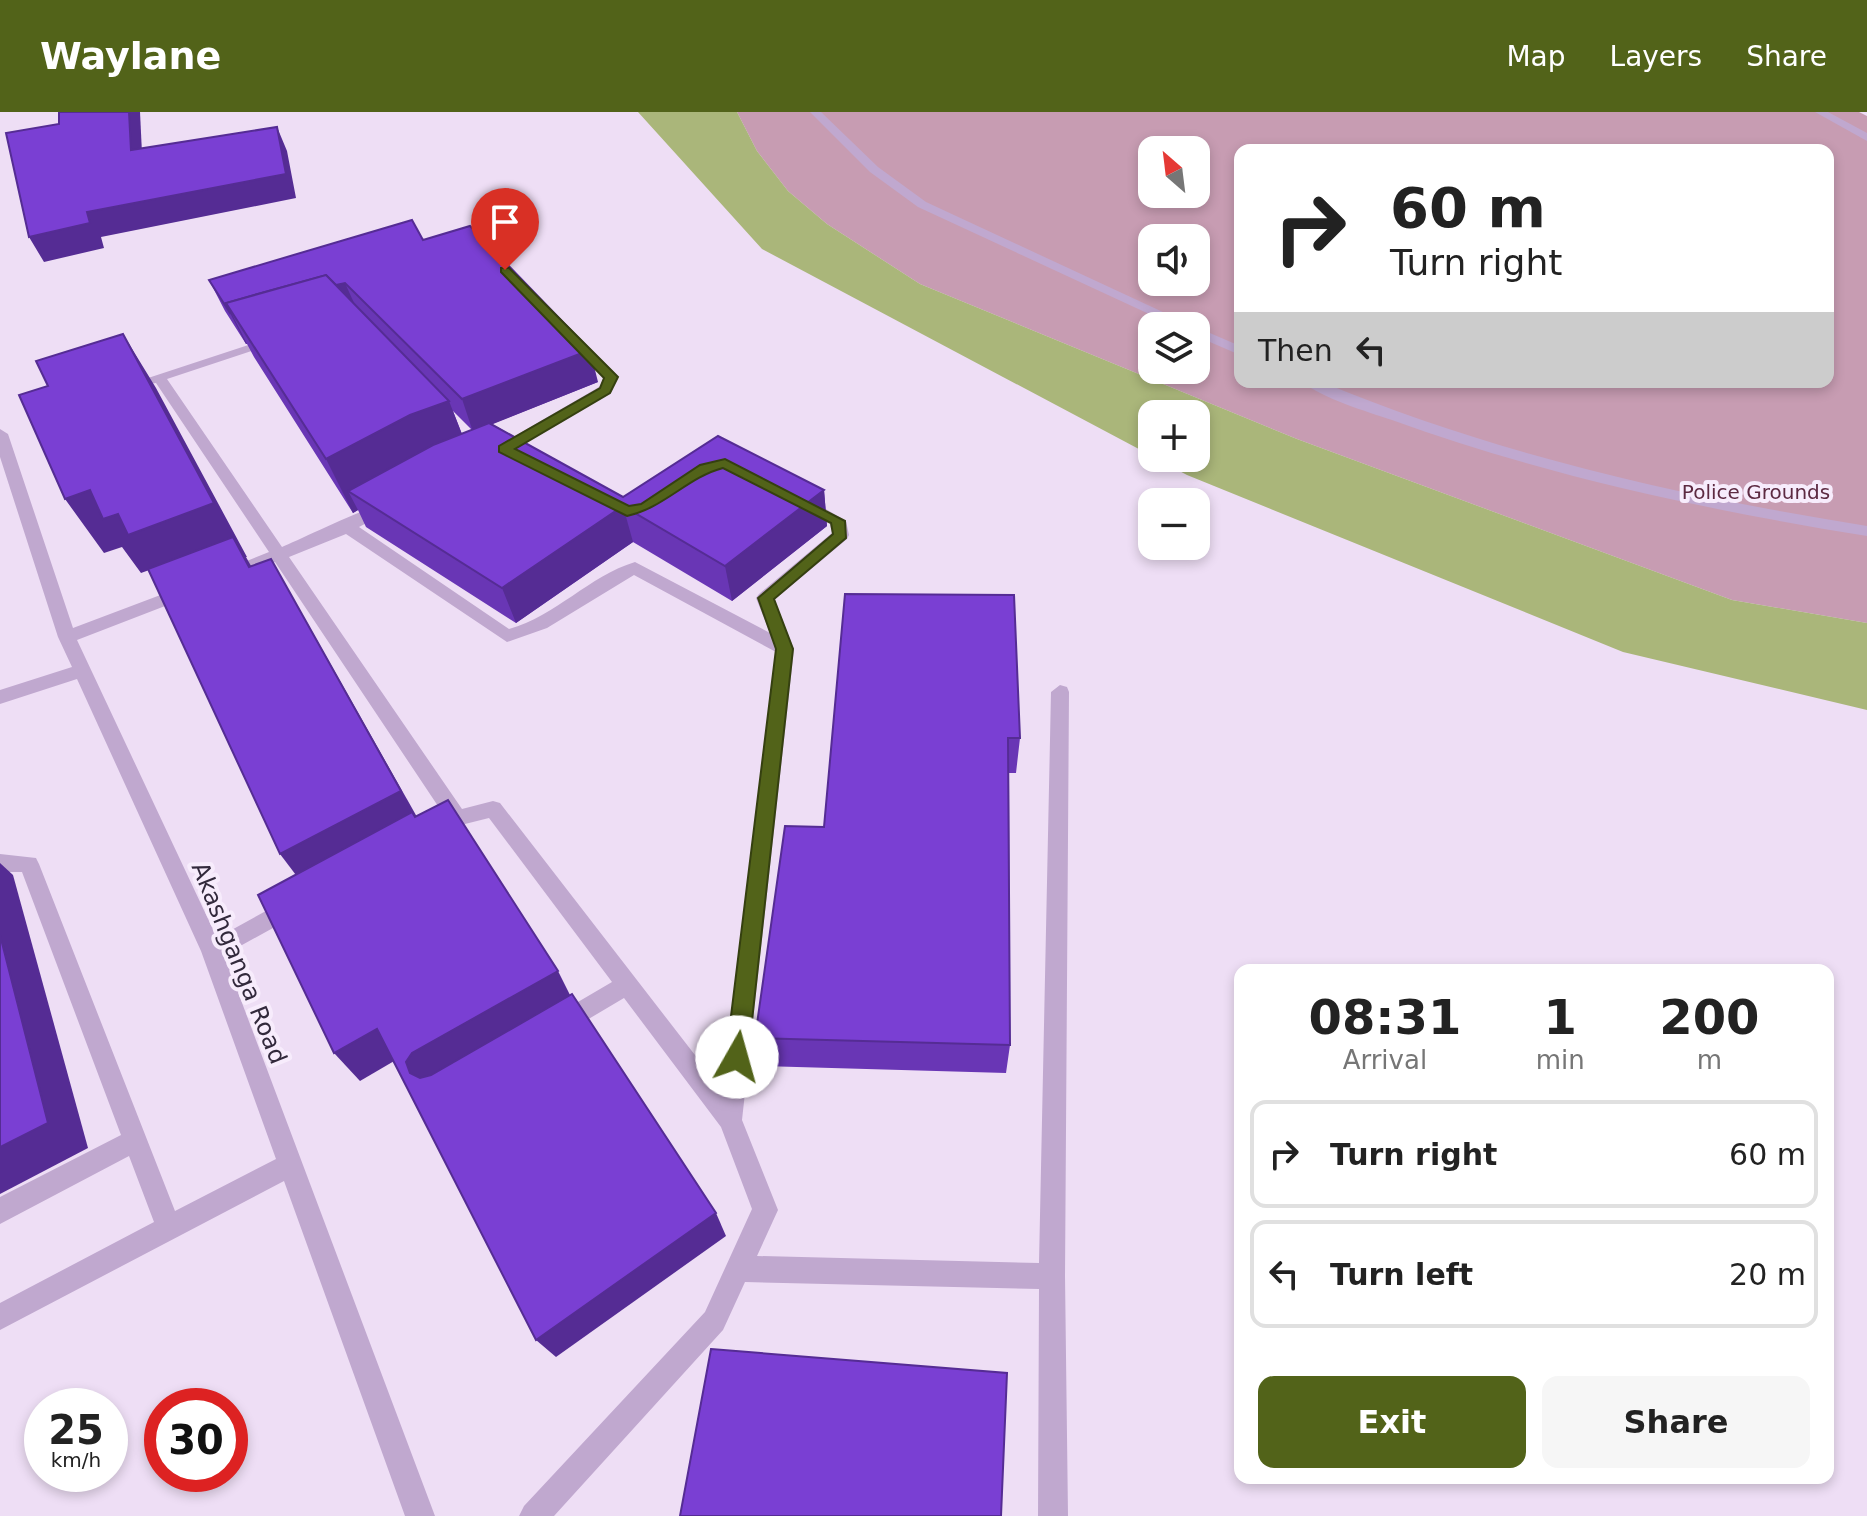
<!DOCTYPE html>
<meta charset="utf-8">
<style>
body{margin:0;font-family:"DejaVu Sans",sans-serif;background:#f6f6f6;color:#222;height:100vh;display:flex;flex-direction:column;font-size:30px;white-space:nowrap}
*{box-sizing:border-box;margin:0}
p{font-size:26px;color:#767676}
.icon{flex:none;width:44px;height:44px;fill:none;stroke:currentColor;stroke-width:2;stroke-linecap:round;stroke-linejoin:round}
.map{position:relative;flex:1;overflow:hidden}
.details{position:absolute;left:1234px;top:852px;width:600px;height:520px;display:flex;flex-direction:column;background:#fff;border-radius:16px;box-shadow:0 4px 12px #0003}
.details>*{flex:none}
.guide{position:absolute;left:1234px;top:32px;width:600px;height:244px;border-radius:16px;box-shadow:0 4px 12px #0003;background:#fff;color:#222;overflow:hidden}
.needle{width:52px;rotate:332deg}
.controls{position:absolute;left:1138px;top:24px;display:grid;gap:16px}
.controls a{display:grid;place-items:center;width:72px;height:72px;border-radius:16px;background:#fff;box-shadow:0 4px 12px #0003;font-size:40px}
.speed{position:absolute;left:24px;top:1276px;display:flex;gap:16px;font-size:40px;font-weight:700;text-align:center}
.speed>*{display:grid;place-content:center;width:104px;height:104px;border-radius:50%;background:#fff;box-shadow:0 4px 12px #0003;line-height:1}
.speed small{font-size:20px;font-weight:400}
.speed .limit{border:12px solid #d22;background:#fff;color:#111}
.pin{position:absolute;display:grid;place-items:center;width:68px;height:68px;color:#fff;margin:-82px -34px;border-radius:50% 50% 50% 0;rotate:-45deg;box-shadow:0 0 8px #0007}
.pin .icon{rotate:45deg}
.me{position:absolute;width:88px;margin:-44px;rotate:7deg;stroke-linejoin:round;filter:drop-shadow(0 0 6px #0008)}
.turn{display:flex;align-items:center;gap:28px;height:168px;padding:0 24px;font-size:36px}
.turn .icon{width:104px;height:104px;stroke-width:2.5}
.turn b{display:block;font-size:56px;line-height:68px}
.then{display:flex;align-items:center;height:76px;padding:0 24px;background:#0003;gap:16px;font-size:30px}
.eta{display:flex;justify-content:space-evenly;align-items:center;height:136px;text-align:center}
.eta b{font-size:48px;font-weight:800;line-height:56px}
.action{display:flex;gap:16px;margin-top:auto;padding:16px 24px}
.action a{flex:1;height:92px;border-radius:16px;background:#526319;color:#fff;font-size:32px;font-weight:800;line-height:92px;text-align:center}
.action a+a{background:#f6f6f6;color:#222}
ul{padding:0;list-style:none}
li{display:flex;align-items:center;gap:24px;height:108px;margin:0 16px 12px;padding:0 8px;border:4px solid #e0e0e0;border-radius:16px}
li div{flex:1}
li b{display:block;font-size:30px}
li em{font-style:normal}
header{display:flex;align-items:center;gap:48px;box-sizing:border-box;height:112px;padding:0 40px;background:#526319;color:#fff}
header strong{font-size:38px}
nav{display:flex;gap:44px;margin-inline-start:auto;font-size:28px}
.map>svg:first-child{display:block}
.green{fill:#c79cb2;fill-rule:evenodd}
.water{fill:#aab67a}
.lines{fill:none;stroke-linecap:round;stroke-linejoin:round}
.minor{fill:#c0a8cf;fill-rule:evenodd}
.wall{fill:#6936b5;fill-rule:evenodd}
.shaded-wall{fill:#552c94}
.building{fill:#7a3fd3;stroke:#552c94;stroke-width:2}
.route{fill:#526319;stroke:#354010;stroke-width:2}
.labels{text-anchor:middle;stroke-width:8;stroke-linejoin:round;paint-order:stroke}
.far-park-label{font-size:20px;fill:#5d2a42;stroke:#f7ecfc}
.street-label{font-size:24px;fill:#32293c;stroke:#f7ecfc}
</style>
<header>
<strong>Waylane</strong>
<nav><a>Map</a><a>Layers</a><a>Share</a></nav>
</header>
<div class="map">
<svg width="1867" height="1404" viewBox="0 0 1867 1404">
<rect width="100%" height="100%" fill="#eedef5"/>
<path class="green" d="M737,0H1859L1867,4V511L1732,488L1297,327L920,172L827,112L788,79L757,39ZM1152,38H1196V82H1152ZM1240,38H1828V270H1240ZM1152,126H1196V170H1152ZM1152,214H1196V258H1152Z"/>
<polygon class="water" points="638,0 737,0 757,39 788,79 827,112 920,172 1297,327 1732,488 1867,511 1867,598 1623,540 1187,363 1155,346 1196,346 1196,302 1152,302 1152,344 762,137"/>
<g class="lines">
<g class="minor">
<polygon points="810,0 821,0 878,55 926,90 1193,214 1175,214 918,95 870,60"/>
<polygon points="1815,0 1828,0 1867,21 1867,29"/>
<polygon points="1196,215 1240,234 1240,243 1196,224"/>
<polygon points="569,225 579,225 616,262 618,265 612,278 501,344 491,344 491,338 599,275 604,266 569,231"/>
<path d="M270,226L282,229L167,267L282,435C299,428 379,389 389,391V399L359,415L509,517C556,504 589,464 635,450L770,521L756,486L759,482L832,421L830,412L797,395V387H809L846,409L849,423L847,427L774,488L794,537L742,1008L778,1098L757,1144L1039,1151L1051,580L1060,573L1067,575L1069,580L1065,1164L1068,1404H1038L1039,1177L745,1170L723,1218L554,1404H519L524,1394L705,1200L752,1097L721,1015L624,886L570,918L562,921L554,918L551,911L554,904L612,870L489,706L457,714L450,712L275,450L226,470L218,464L220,460L269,440L156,271L149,272L142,268ZM346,422L507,530L547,516L634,463L776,540L722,978L500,691L493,689L462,697L289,445Z"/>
<path d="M1303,270H1322C1498,343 1680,384 1867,414V424C1706,398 1546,364 1392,308C1368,300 1321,286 1303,270Z"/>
<polygon points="0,317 8,322 73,516 179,476 185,474 194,480 191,484 77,528 217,826 284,789 292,786 300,789 303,795 300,801 224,843 435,1404 405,1404 284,1069 0,1218 0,1191 154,1110 129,1044 0,1112 0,1085 121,1023 22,760 0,760 0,742 36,746 39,752 175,1099 276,1047 201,839 77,567 0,592 0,578 72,555 58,525 0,345"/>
</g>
</g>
<g class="wall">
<path d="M423,128L598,270L492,312L623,385L824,378L827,414L732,489L633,430L516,511L366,415L358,398L353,401L254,245L247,232H246L225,199L209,168ZM453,299L472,318L462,322Z"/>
<polygon points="845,482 1020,626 1016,661 1009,661 1010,933 1006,961 762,954 755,926 824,715"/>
</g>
<g class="shaded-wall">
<polygon points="129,0 140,0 143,62 131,38"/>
<polygon points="277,15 287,39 296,86 101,125 104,136 44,150 29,125"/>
<polygon points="345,171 359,202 232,200"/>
<polygon points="231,200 247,232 246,232 230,201"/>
<polygon points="123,222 156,276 247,445 246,445 255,461 152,457 141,461 122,435 104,441 65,387 90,378 118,402"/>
<polygon points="590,238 598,270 473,320 462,287"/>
<polygon points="449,289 470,343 348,379 358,398 353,401 326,347 410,303"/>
<polygon points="824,378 827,414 732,489 725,454"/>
<polygon points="623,394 633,430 516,511 502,476"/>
<polygon points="271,447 421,712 305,775 280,742"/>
<polygon points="0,751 13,763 88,1036 0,1082"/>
<polygon points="558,859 573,889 429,978 410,961 406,950 412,941"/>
<polygon points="377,917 401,945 360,969 334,941"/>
<polygon points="716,1101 726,1124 556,1245 536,1228"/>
</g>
<g class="building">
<polygon points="59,0 129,0 131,38 277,15 286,62 87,100 90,111 29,125 6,21 59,12"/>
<polygon points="412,108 423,128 470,114 590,238 462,287 345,171 336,173 326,163 226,191 231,200 230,201 209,168"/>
<polygon points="326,163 449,289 410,303 326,347 226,191"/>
<polygon points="123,222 214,391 128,423 118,402 103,407 90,378 65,387 19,283 48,274 36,249"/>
<polygon points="489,311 623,385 718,324 824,378 725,454 623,394 502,476 348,379 433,333"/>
<polygon points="233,425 249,455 271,447 401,679 280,742 148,457"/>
<polygon points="845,482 1014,483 1020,626 1008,626 1010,933 755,926 785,714 824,715"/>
<polygon points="448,688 558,859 412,941 406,950 410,961 420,966 431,963 572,882 716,1101 536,1228 377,917 334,941 258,783 412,700 415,705"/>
<polygon points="0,823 48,1011 0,1035"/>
<polygon points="711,1237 1007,1261 1001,1404 680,1404"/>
</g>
<path class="route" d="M501,156H509L618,265L610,281L515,337L629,394L641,392L700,353L725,347L845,409L846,426L774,487L793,537L748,945L744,952L737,955L730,952L726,945L776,537L758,486L833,422L831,411L723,356C688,365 664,396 627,404L499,340V334L600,276L604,266L501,160Z"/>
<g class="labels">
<g class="far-park-label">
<text x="1756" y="387">Police Grounds</text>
</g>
<g class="street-label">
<text transform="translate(239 851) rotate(68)" y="8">Akashganga Road</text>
</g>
</g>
</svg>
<div class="controls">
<a><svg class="needle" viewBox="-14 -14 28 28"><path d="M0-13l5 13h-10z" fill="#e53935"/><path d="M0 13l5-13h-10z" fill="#767676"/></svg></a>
<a><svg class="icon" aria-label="sound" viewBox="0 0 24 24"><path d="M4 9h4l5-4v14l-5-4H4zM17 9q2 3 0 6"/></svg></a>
<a><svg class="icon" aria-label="layers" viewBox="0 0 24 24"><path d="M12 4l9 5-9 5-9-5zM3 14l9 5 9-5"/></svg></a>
<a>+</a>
<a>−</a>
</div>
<div class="speed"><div>25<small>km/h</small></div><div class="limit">30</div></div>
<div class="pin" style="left:505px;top:158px;background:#d93025"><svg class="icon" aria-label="arrive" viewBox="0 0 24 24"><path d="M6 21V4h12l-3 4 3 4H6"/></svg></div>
<svg class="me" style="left:737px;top:945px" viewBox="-20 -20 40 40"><circle r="19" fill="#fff"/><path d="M0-13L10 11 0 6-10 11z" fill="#526319"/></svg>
<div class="guide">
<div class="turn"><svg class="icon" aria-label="right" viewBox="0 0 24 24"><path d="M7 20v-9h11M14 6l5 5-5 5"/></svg><div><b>60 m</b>Turn right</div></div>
<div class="then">Then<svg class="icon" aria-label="left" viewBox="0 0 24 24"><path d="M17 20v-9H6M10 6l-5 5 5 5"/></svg></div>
</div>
<section class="details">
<div class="eta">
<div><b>08:31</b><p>Arrival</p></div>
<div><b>1</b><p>min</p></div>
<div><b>200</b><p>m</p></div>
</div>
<ul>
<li><svg class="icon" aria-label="right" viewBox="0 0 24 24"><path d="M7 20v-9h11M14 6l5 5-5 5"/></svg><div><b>Turn right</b></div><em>60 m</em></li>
<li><svg class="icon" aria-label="left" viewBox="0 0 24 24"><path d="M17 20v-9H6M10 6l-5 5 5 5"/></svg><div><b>Turn left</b></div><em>20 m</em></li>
</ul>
<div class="action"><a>Exit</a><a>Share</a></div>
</section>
</div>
